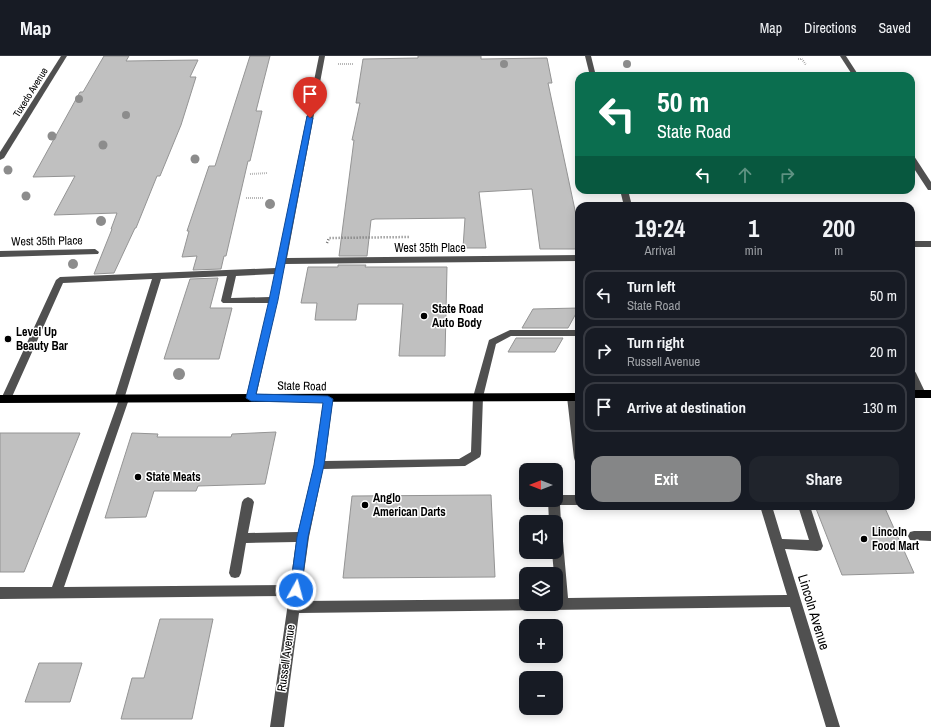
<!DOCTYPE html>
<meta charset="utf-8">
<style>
body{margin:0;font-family:"Archivo Narrow",sans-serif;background:#20242c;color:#f1f3f6;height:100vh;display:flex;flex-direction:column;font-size:15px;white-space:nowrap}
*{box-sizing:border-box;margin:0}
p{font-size:13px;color:#9ea1a6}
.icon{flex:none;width:22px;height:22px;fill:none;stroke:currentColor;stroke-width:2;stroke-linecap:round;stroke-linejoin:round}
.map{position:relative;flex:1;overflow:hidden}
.drawer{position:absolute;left:575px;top:146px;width:340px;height:308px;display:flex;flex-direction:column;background:#171b24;border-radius:12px;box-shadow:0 2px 10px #0003}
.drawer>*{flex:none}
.banner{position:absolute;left:575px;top:16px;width:340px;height:122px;border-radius:12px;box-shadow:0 2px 10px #0003;background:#0b6e4f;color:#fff;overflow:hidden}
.needle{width:26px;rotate:270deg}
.buttons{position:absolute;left:519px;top:407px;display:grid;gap:8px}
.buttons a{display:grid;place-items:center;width:44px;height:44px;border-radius:8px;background:#171b24;box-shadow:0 2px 10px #0003;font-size:20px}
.pin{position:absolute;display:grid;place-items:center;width:34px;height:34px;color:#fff;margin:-41px -17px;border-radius:50% 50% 50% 0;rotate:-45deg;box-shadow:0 0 4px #0007}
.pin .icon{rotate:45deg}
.me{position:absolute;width:44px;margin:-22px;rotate:7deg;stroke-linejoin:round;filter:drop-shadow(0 0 3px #0008)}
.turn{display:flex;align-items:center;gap:14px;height:84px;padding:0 16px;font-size:18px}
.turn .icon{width:52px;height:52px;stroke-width:2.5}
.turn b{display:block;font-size:28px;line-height:34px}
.lanes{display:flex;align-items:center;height:38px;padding:0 16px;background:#0003;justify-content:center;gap:20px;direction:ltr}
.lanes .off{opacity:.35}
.eta{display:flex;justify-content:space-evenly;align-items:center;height:68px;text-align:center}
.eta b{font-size:24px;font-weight:800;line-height:28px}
.primary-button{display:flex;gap:8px;margin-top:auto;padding:8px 16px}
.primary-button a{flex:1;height:46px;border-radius:12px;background:#858687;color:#fff;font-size:16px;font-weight:800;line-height:46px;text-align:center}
.primary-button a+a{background:#20242c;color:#f1f3f6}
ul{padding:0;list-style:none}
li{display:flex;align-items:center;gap:12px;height:50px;margin:0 8px 6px;padding:0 8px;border:2px solid #363941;border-radius:12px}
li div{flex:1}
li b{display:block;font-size:15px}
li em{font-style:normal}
header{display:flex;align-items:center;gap:24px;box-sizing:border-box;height:56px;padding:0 20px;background:#171b24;border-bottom:1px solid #363941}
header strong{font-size:19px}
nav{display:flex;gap:22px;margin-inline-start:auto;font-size:14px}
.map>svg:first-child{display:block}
.building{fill:#c0c0c0;stroke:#949494}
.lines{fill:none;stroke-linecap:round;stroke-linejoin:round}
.path-far1{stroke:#727272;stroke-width:2;stroke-dasharray:0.5 1.5;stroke-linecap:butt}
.path{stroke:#727272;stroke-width:2.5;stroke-dasharray:1 2;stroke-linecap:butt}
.minor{fill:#505050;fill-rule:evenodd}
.major{fill:#000;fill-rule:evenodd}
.tree{fill:#8c8c8c}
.route{fill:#1a73e8;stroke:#114b97}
.poi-dot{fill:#000;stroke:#fff;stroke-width:1.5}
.labels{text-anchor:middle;stroke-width:3;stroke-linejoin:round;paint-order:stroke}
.far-street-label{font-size:10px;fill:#000;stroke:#fff}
.street-label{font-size:12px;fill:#000;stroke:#fff}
.poi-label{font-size:12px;font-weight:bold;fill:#000;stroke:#fff;text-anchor:start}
.near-street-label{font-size:14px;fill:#000;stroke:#fff}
</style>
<header>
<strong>Map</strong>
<nav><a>Map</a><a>Directions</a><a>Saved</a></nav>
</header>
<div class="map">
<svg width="931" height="671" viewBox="0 0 931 671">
<rect width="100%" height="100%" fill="#fff"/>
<g class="building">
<polygon points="104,0 129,0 126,5 198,4 190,21 196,21 181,69 160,120 157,120 136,172 135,172 114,217 94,218 112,173 111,173 117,157 54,159 75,120 33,121 80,36 83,36"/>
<polygon points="250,0 270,0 256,55 262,55 250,105 248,105 226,200 224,200 221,213 193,214 197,200 182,201 189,175 187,175 209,110 215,110"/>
<polygon points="418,0 481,0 481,3 547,2 552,27 548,27 579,173 579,193 540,193 532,133 479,136 486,192 463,192 465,162 375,163 371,164 367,200 339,200 354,84 352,84 360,47 356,47 363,3 418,2"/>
<polygon points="338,209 366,209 365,211 447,211 445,300 399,300 403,248 358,248 356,264 315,264 317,247 301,247 308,211 338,211"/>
<polygon points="218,222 210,252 232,252 219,303 164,303 190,223"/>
<polygon points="579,252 568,272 522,272 533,253"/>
<polygon points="516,282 563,282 555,296 508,296"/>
<polygon points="276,376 265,428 198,430 196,435 154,435 146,461 105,462 132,377 158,378 157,381 231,381 232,378"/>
<polygon points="0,377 80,377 24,516 0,516"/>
<polygon points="491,439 495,521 343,522 352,440"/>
<polygon points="815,450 884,450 914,517 842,519"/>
<polygon points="160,563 213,563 192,663 121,663 132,622 144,622"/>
<polygon points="39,607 82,607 70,646 25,646"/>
</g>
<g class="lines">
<g class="path-far1">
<polyline points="798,3 802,3 806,9"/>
<polyline points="338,8 353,8"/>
<polyline points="809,18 815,20"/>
<polyline points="250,118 268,117"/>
<polyline points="246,142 264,142"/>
</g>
<polyline class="path" points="327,187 329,182 409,181"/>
<g class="minor">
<polygon points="61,0 67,0 4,102 0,104 0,96"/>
<path d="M319,0H325L287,202L579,199V205L285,208L256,341L255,344H247L246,341L269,247H223L221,245L227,220L161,223L125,340L129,343L64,531L290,529L296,486L246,487L241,517L239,521L235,522L231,521L229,517L242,446L244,443L248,441L252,443L254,446L248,477L298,476L314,409L324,340H332L333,343L325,405L459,403L471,396L473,341L489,284L510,274H579V280H511L496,288L483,341L481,398L480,401L465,410L323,413L309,481L300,545L526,543V548H556V518H554L552,496H556V466H549L548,444H556V439H579V449H560L561,466L558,470L562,474L568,542L787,539L760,450H772L782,483L809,484L798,450H810L823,490L821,494L817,495L785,493L840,671H826L790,551L299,557L284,671H270L289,540L0,543V531H52L118,346L114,343L152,223L63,227L11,343L10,346H2L1,343L56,224L60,221L276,212ZM275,218L270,241L231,242L236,220Z"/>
<polygon points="585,0 591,0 596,20 590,20"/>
<polygon points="840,0 846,0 859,20 853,20"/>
<polygon points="911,100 914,100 931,126 931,134 928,134 911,108"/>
<polygon points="620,134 628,134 632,150 624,150"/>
<rect x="911" y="185" width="20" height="6"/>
<polygon points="95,193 99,196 98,198 0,201 0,195"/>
<path d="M911,313L914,314L916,317L926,338L925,341H917C912,331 911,324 911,313Z"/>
<path d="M572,337L576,338C582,352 579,390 579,406L575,405L574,402L567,341L568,338Z"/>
<polygon points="914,475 931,475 931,485 910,484 908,480 910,476"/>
</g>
<g class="major">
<rect x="911" y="334" width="20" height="8"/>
<polygon points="579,337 579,345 0,347 0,339"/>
</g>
</g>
<g class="tree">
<circle cx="504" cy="8" r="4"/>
<circle cx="627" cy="8" r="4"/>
<circle cx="79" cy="43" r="4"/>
<circle cx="126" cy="59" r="4"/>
<circle cx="52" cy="80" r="4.5"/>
<circle cx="103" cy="89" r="4.5"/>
<circle cx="195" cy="103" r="4.5"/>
<circle cx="8" cy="114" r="4.5"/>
<circle cx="26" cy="140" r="4.5"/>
<circle cx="270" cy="148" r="5"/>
<circle cx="101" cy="165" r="5"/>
<circle cx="73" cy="208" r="5"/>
<circle cx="179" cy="318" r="6"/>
</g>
<polygon class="route" points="307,60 313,62 278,244 256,338 328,340 333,343 324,409 308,481 301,534 300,538 296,539 292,538 290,534 297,481 314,409 323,347 251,345 246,342 269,244"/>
<g class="poi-dot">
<circle cx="424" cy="260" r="4"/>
<circle cx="8" cy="283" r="4"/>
<circle cx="138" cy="421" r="4"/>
<circle cx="365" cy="449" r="4"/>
<circle cx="864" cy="483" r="4"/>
</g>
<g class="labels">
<g class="far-street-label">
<text transform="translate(30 36) rotate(-58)" y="4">Tuxedo Avenue</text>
</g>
<g class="street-label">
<text transform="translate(47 185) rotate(-1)" y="4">West 35th Place</text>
<text x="430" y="196">West 35th Place</text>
<text transform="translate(302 330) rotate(1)" y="4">State Road</text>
<text transform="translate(286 602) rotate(-82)" y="4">Russell Avenue</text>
</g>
<g class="poi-label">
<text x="432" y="257">State Road<tspan x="432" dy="14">Auto Body</tspan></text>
<text x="16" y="280">Level Up<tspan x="16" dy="14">Beauty Bar</tspan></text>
<text x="146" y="425">State Meats</text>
<text x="373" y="446">Anglo<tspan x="373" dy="14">American Darts</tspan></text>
<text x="872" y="480">Lincoln<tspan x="872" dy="14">Food Mart</tspan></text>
</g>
<g class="near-street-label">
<text transform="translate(814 556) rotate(73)" y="5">Lincoln Avenue</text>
</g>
</g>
</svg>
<div class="buttons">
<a><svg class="needle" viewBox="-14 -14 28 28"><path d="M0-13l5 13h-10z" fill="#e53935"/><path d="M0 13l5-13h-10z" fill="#9ea1a6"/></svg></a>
<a><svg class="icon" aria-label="sound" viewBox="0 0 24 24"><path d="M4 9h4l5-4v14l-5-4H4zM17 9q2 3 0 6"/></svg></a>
<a><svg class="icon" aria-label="layers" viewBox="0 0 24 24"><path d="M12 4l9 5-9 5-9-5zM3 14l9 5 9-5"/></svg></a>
<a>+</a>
<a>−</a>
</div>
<div class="pin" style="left:310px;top:62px;background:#d93025"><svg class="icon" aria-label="arrive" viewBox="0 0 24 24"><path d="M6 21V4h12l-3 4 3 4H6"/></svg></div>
<svg class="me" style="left:296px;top:534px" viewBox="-20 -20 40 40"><circle r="17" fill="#1a73e8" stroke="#fff" stroke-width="3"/><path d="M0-11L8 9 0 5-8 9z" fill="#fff"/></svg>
<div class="banner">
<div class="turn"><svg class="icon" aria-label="left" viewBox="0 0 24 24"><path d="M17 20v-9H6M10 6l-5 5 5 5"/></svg><div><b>50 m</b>State Road</div></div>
<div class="lanes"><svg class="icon" aria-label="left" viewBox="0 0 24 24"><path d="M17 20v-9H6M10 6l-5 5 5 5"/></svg><svg class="icon off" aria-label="ahead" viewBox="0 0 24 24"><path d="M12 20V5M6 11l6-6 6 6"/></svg><svg class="icon off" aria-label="right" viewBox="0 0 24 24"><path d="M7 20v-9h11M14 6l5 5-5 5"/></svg></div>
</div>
<section class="drawer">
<div class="eta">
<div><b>19:24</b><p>Arrival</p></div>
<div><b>1</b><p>min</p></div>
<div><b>200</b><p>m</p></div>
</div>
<ul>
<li><svg class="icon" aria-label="left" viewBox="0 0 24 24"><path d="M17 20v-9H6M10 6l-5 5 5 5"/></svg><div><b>Turn left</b><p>State Road</p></div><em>50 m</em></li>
<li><svg class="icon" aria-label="right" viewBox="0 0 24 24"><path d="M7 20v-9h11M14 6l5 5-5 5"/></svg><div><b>Turn right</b><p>Russell Avenue</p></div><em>20 m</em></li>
<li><svg class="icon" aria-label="arrive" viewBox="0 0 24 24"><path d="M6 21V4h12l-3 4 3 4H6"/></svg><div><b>Arrive at destination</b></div><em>130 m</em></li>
</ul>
<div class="primary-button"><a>Exit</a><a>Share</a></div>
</section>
</div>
